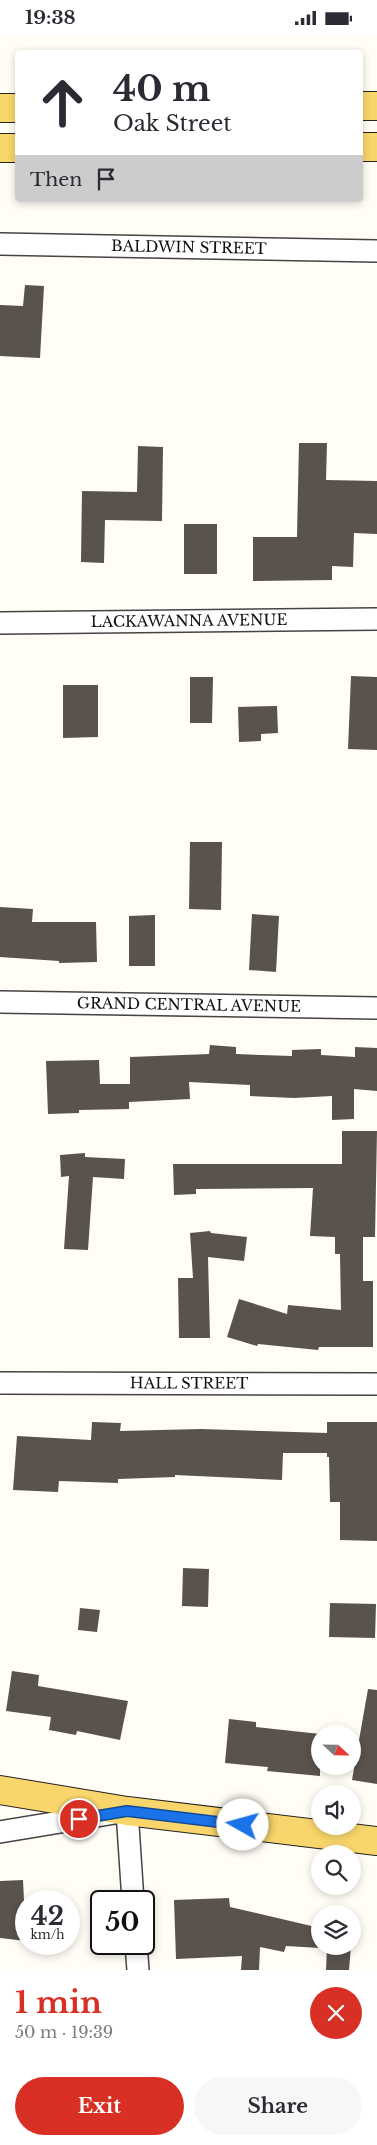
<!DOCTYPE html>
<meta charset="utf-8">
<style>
body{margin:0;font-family:"Libre Baskerville",serif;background:#f7f7f7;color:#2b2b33;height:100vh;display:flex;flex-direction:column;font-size:19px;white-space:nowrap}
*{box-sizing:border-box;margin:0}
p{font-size:16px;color:#7c7c81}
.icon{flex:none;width:28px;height:28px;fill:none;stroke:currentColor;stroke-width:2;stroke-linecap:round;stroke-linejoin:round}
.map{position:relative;height:1935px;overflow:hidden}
.drawer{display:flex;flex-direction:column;background:#fff;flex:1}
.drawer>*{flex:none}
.top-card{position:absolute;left:15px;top:15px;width:348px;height:152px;border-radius:5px;box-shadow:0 2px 8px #0003;background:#fff;color:#2b2b33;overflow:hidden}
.needle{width:32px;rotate:112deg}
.fabs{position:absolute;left:311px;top:1690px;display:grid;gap:10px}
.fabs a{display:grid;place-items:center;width:50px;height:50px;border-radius:50%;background:#fff;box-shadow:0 2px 8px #0003;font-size:25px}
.speed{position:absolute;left:15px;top:1855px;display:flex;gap:10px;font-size:25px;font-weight:700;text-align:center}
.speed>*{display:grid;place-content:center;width:65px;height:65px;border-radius:50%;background:#fff;box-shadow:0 2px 8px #0003;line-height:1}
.speed small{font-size:12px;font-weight:400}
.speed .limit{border:2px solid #111;border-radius:8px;background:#fff;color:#111}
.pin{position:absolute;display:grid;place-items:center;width:42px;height:42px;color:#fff;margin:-21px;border:2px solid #fff;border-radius:50%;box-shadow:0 1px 5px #0007}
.me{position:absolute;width:55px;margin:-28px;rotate:277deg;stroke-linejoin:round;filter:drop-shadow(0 0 4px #0008)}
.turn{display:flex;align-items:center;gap:18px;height:105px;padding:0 15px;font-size:22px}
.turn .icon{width:65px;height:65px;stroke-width:2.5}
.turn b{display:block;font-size:35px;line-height:42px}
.then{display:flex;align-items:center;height:48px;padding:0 15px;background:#0003;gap:10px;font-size:19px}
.round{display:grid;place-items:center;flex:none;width:52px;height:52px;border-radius:26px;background:#f7f7f7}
.head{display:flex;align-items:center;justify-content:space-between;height:85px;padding:0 15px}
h1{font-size:30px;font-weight:700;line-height:38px;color:#d93025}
.action{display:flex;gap:10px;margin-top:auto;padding:10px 15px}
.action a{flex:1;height:58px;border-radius:30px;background:#d93025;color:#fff;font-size:20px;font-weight:700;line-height:58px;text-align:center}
.action a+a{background:#f7f7f7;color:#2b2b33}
.status{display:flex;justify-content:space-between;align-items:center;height:35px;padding:0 25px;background:#fff;direction:ltr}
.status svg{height:14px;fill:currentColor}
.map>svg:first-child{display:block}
.building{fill:#5a524d}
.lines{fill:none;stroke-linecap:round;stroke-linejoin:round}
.minor-casing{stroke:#444;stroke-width:24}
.major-casing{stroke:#222;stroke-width:30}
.minor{stroke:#fff;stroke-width:21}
.major{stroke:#f9d66b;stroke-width:28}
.route-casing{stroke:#114b97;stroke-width:12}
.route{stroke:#1a73e8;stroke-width:9}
.labels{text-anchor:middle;stroke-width:5;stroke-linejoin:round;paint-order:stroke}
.street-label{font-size:15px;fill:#111;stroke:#fff}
</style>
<div class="status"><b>19:38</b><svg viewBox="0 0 49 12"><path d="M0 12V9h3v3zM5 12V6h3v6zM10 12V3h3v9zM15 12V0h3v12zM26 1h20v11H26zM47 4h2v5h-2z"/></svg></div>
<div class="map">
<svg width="377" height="1935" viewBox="0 0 377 1935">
<rect width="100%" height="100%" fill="#fffdf5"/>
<g class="building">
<polygon points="25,250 44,251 40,323 0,321 0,270 23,271"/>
<polygon points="299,408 327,408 326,445 377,446 377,499 354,498 353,532 332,531 332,545 253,546 253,502 297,502"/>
<polygon points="138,411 163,412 162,486 105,485 104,528 81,527 82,456 137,457"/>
<rect x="184" y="489" width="33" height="50"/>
<polygon points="351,641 377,642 377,715 348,714"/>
<polygon points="190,642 213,642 212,688 190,688"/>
<polygon points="63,650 98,650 98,702 63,703"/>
<polygon points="277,671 278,698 261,699 261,706 239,707 238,672"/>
<polygon points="190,807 222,807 221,875 189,874"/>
<polygon points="0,872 33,874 32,887 96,887 97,927 59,928 59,926 0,922"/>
<polygon points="252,879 279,881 276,937 249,935"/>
<polygon points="155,880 155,931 129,931 129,881"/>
<polygon points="210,1010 236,1012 236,1019 292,1021 292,1015 321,1014 321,1020 355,1022 355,1012 377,1013 377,1056 354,1054 354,1084 332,1085 332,1061 294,1063 250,1061 250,1050 189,1047 190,1064 129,1067 129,1074 79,1075 79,1078 48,1079 46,1026 99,1025 100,1049 130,1049 130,1022 209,1019"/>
<polygon points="342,1096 377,1096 375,1202 363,1202 363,1246 373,1246 373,1312 319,1312 318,1315 258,1309 257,1311 227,1302 239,1264 287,1279 288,1270 341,1275 340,1219 335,1219 335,1202 310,1201 313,1153 196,1154 196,1159 174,1160 173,1129 342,1129"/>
<polygon points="85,1118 85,1122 125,1124 124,1144 93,1142 88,1215 64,1214 69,1141 61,1142 60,1120"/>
<polygon points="210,1196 211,1198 247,1202 244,1226 208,1222 210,1303 179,1303 178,1243 193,1243 190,1198"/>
<polygon points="92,1387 121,1388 120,1396 201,1394 327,1398 327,1387 377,1387 377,1506 340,1505 340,1467 330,1467 329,1422 327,1422 327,1418 283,1418 282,1445 175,1440 175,1442 118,1444 118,1448 59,1446 58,1457 13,1455 17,1401 91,1405"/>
<polygon points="183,1533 209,1534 208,1572 182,1571"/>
<polygon points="330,1568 376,1569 375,1603 329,1602"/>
<polygon points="80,1573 100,1575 97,1597 78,1595"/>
<polygon points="12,1636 39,1640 38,1651 128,1666 120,1705 77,1696 76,1700 49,1695 51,1682 6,1676"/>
<polygon points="368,1654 377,1655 377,1749 352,1745"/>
<polygon points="229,1684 256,1687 256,1692 320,1699 320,1741 267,1736 268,1732 225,1728"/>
<polygon points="23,1845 26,1906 0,1903 0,1846"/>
<polygon points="229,1863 230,1872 320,1893 320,1913 286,1911 284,1917 260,1912 259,1935 241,1935 242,1921 176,1924 174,1865"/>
<polygon points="327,1911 351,1911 349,1935 326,1935"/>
</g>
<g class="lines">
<defs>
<g id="minor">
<path id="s1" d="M0,209L377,216"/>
<path id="s2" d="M0,588L377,584"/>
<path id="s3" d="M0,967L377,973"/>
<path id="s4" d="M0,1348L377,1349"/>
<polyline points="0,1797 127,1776 133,1866"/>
<polyline points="136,1909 138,1935"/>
</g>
<g id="major">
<polyline points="360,71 377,71"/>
<polyline points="0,73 18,73"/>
<polyline points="360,112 377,112"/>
<polyline points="0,113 18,113"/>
<polyline points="0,1755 127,1776 377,1806"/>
</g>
</defs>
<use href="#minor" class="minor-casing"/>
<use href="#major" class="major-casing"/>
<use href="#minor" class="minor"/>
<use href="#major" class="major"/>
</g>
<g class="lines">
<defs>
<polyline id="route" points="79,1784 127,1776 243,1790"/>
</defs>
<use href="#route" class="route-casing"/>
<use href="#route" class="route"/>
</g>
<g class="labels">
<g class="street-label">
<text dy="5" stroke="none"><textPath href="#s1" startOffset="189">BALDWIN STREET</textPath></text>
<text dy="5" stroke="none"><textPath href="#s2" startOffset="189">LACKAWANNA AVENUE</textPath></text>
<text dy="5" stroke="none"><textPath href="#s3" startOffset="189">GRAND CENTRAL AVENUE</textPath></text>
<text dy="5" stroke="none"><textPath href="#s4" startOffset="189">HALL STREET</textPath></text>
</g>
</g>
</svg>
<div class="fabs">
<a><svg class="needle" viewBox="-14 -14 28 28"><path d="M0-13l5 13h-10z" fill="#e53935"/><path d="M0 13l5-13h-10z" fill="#7c7c81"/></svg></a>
<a><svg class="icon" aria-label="sound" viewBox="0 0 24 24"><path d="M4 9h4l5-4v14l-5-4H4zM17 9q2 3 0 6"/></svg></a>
<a><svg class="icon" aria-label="search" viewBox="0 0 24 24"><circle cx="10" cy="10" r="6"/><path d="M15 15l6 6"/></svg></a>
<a><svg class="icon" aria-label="layers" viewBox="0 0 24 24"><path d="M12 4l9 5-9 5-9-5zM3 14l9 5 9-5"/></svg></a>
</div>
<div class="speed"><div>42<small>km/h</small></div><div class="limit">50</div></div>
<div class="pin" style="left:79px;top:1784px;background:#d93025"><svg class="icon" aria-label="arrive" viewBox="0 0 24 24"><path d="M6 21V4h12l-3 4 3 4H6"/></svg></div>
<svg class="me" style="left:243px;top:1790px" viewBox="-20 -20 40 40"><circle r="19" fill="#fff"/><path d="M0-13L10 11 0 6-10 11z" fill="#1a73e8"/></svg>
<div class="top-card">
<div class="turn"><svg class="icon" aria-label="ahead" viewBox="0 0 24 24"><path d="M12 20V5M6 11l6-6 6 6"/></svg><div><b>40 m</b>Oak Street</div></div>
<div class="then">Then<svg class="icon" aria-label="arrive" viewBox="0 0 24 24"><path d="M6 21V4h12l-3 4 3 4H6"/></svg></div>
</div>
</div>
<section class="drawer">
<div class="head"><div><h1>1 min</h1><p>50 m · 19:39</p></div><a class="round" style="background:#d93025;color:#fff"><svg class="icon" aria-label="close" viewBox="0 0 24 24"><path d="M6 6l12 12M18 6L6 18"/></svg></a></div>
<div class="action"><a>Exit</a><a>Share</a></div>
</section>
